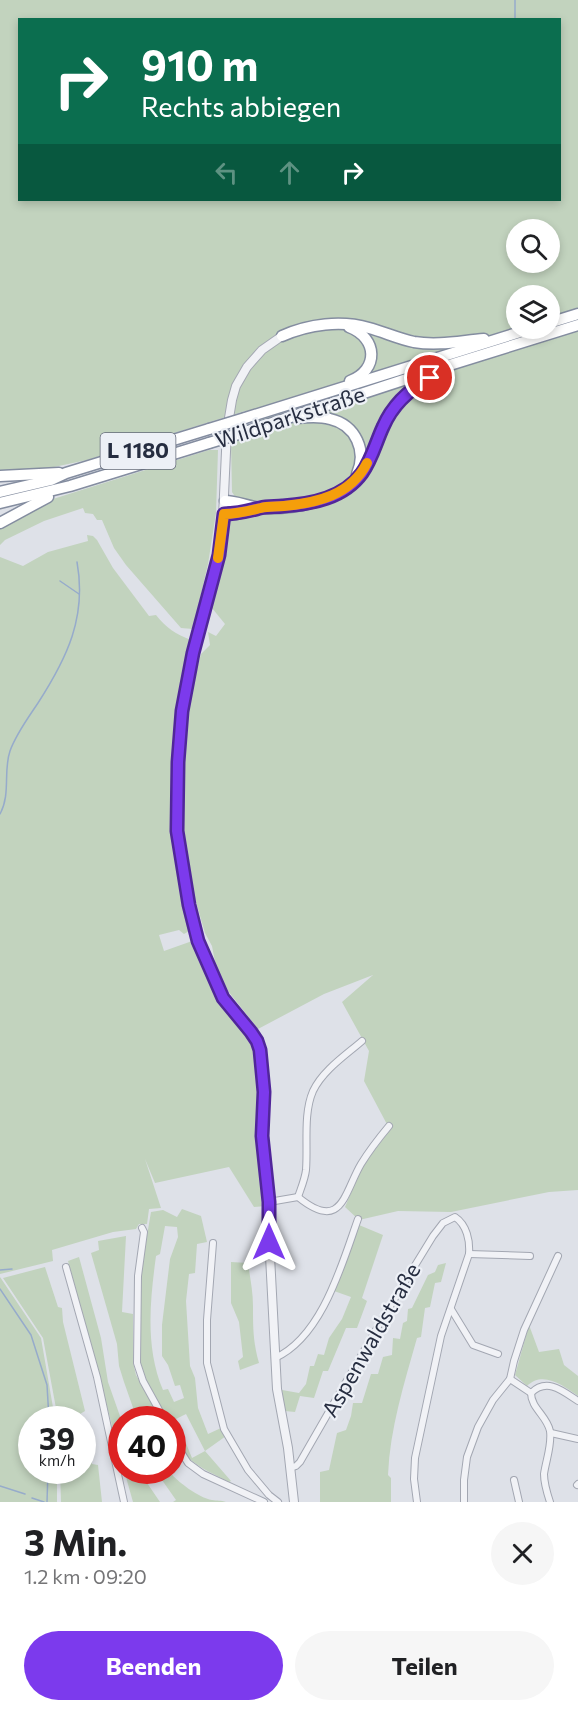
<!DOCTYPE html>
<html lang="de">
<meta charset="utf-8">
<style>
body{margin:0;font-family:Commissioner,sans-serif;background:#f6f6f6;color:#202124;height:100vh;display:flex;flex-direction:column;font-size:22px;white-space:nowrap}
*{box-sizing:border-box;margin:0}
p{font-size:20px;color:#757577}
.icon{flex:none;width:33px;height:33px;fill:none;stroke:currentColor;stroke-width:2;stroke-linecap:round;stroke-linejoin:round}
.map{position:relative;height:1502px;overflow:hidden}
.panel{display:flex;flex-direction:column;background:#fff;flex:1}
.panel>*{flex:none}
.banner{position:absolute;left:18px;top:18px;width:543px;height:183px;border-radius:0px;box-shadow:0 3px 9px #0003;background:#0b6e4f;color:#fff;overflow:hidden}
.fabs{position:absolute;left:506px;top:219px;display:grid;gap:12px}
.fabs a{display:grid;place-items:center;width:54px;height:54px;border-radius:50%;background:#fff;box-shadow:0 3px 9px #0003;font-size:30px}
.speed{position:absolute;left:18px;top:1406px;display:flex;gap:12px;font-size:30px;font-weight:700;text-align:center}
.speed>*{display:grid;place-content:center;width:78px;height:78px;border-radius:50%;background:#fff;box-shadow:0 3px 9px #0003;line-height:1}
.speed small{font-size:15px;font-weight:400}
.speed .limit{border:9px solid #d22;background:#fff;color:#111}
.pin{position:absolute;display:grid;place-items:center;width:51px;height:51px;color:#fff;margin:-26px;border:3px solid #fff;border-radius:50%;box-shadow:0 2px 6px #0007}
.me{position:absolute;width:66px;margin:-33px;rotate:0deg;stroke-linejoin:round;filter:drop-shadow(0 0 4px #0008)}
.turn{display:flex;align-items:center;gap:21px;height:126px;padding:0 24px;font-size:27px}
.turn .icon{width:78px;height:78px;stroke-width:2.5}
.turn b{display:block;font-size:42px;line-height:51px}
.lanes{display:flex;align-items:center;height:57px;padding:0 24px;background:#0003;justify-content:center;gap:30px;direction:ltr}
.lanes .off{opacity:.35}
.round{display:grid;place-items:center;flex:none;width:63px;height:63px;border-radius:32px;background:#f6f6f6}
.overview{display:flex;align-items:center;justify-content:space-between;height:102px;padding:0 24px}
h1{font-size:36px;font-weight:700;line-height:45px}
.button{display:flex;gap:12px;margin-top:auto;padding:12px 24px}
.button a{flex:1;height:69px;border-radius:36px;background:#7c3aed;color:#fff;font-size:24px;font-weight:700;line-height:69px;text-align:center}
.button a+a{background:#f6f6f6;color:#202124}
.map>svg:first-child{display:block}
.green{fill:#c2d3be;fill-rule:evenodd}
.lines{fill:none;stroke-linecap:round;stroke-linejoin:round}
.stream{stroke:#96abcb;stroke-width:1.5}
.minor-casing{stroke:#a3a7b2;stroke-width:8}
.tertiary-casing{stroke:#a3a7b2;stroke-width:10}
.trunk-casing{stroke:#848da0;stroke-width:13}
.minor{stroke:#f1f2f6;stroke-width:6}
.tertiary{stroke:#f1f2f6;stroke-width:8}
.trunk{stroke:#fff;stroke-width:10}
.trunk-bridge-casing{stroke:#848da0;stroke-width:13;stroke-linecap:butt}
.trunk-bridge{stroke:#fff;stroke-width:10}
.route-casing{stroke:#51269a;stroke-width:15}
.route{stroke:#7c3aed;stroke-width:10}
.slow{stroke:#f59e0b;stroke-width:10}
.labels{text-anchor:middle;stroke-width:4.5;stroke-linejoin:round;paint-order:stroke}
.shield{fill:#edf0f6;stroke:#626877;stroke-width:1.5}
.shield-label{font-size:21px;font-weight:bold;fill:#262d40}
.street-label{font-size:22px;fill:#262d40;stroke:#edf0f6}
</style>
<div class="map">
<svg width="578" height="1502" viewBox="0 0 578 1502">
<rect width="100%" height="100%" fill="#dee1e8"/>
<g class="green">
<path d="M0,0H578V1190L549,1192L451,1212L398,1211L359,1220L345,1207L362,1167L390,1130L364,1081L369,1051L342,1002L373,975L324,994L258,1029L228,991L216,967L212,946L205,933L191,885L182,831L183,764L187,707L201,654L210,645L208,632L216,636L225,624L212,608L229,521L257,504L236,498L232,492L231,443L264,432L260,421L245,411L87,460L40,470L0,471ZM20,20H560V200H20ZM516,230H549V262H516ZM516,296H549V328H516Z"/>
<polygon points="209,450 218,450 216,513 208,564 193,629 181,628 126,565 114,548 102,520 97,520 93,514 85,513 83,508 44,521 5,540 0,545 0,528 53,499"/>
<path d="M87,535L93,536L97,540L113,568L149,616L156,615C166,628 176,634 191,640L176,705L172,752V829L178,880L191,930L184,934L179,930L159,935L164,951L195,940L215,994L252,1043L256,1061L266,1206L254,1207L229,1167L155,1183L145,1159L161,1208L149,1209L147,1224H139L136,1229L113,1232L52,1250L53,1261L0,1274V557L23,566L48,552L88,541Z"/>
<path d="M182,1209L201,1216L207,1242L197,1244L195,1273L189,1274L186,1301L190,1366L195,1378L198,1408L208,1434L221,1428L226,1436L205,1451L231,1481L229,1482C200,1467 173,1457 172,1419H167L145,1379L139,1360L140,1277L151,1212L163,1210L177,1217ZM165,1226L177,1227L178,1237L170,1259L162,1325V1356L168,1365L175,1386L180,1385L184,1398L174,1402L168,1389L163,1390C145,1347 150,1301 156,1256L160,1254ZM186,1414L205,1451L192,1458L176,1419Z"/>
<polygon points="359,1225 383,1235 362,1298 367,1301 357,1328 346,1328 328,1371 323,1371 314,1398 300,1396 295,1412 285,1411 282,1390 299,1393 306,1384 310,1366 314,1366 318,1354 324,1355 329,1338 342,1319 351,1297 334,1291"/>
<polygon points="126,1236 122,1312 133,1314 133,1362 136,1375 161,1419 137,1419 124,1382 119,1366 117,1344 91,1253 99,1250 98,1241"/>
<polygon points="79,1257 101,1338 108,1382 121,1419 121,1459 68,1261"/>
<path d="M231,1262L248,1263C250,1277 253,1292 253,1306C253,1327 253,1342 259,1363L240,1370L238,1361L243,1357L239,1322L231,1303Z"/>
<path d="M446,1263L441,1282L435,1283L430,1307L425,1308L421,1337L417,1338C404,1384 390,1428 388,1475L391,1478V1502H320V1472L329,1470L337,1433L346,1430L351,1416L353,1403H362L371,1374H378L383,1357L392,1355L393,1338L400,1339L403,1323L407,1321L408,1309L412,1308L428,1275L435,1272L438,1265Z"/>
<polygon points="45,1267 58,1307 62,1308 63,1322 85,1411 80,1414 81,1419 58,1419 43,1338 3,1278"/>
<polygon points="0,1277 41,1338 55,1419 32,1419 32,1470 57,1470 57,1502 0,1502"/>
<path d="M529,1325L539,1352L559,1349L564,1365L578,1376V1396C564,1386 543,1370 527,1386L515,1375Z"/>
<polygon points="83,1426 92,1464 98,1465 102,1502 61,1502 60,1470 82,1470"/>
<polygon points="124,1470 141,1470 145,1480 160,1502 133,1502"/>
<path d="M155,1470H168C176,1481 199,1498 212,1500C217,1501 221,1500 226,1502H173L176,1500Z"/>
</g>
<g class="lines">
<g class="stream">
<polyline points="515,20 515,0"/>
<polyline points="60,581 79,594"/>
<path d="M0,814C11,794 3,771 10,751C16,734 28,718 38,703C67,658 87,617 77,562"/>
<polyline points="0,1270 12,1269"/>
<polyline points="0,1289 31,1335 47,1385 49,1419"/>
<polyline points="0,1486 25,1494"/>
<polyline points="32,1498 44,1502"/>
<polyline points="47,1502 48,1470"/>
</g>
<defs>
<g id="minor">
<path d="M298,1197C301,1188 305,1179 306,1170C308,1145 303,1114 313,1091C323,1070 346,1055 362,1041"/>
<path d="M298,1197C342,1233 344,1193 361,1164C369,1151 379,1138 389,1126"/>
<polyline points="269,1202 298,1197"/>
<polyline points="142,1228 144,1232 138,1276 137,1363 143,1381 164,1419"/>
<polyline points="213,1243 207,1320 207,1363 224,1429 248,1470 269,1495 278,1502"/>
<polyline points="469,1254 530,1256"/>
<polyline points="66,1267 97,1377 124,1502"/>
<polyline points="451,1309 473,1345 498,1354"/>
<path d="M275,1358C322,1337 342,1264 358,1219"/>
<polyline points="510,1379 531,1393"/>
<path d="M531,1393C531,1408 547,1416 550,1431C552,1445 546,1460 544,1474C544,1484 547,1493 550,1502"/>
<path d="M531,1393C547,1377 563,1391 578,1401"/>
<polyline points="551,1433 578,1439"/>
<polyline points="172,1438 188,1463 203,1474 264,1502"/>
<path d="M290,1468L296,1466L300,1462L384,1316L433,1236L443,1223L455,1217C467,1225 470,1241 469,1254L441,1336L415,1458L414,1479L417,1502"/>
<polyline points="514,1480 519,1502"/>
<polyline points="577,1485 578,1484"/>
<polyline points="464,1502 464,1480 467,1457 478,1427 493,1400 510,1379 514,1361 524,1330 558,1256"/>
</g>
<polyline id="tertiary" points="282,336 262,350 247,367 236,386 232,400 227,430 222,538 215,572 186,682 179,739 176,817 180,853 198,941 223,997 257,1041 262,1060 264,1092 262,1135 269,1202 269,1237 277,1389 288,1448 294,1502"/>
<g id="trunk">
<polyline points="549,323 578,314"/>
<path d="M349,327C378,338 379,370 350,381"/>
<path d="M282,336C309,324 341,320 369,328C384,332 399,339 414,342C438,346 460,341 484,339"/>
<polyline points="245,418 533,328"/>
<path d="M297,418C307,417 320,416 330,419C356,425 367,451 357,474"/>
<polyline points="245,432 440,368 578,325"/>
<polyline points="0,476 59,473"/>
<polyline points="0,492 51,480 66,473 209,429"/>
<path d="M225,501C237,501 249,507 261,508C294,510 345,500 364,470C376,450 380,427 394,408C407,391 422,386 436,372"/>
<polyline points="0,503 70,486 209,443"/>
<polyline points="224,514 236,514 257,509"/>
<polyline points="0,523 48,497"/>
</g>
</defs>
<use href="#minor" class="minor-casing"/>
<use href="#tertiary" class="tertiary-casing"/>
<use href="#trunk" class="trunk-casing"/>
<use href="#minor" class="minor"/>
<use href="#tertiary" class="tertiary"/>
<use href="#trunk" class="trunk"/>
<defs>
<g id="trunk-bridge">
<polyline points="209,429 245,418"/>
<polyline points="209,443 245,432"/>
</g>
</defs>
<use href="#trunk-bridge" class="trunk-bridge-casing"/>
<use href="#trunk-bridge" class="trunk-bridge"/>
</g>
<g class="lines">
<defs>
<path id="route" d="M269,1242V1202L262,1136L264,1092L260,1050L257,1041L251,1032L223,998L198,941L189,905L177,831L178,762L182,711L193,653L219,555L224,514C237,514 248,511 260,508C268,506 276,507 283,506C312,504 344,498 362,473C372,459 376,442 383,427C392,406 410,389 430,378"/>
</defs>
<use href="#route" class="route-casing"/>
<use href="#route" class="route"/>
<path class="slow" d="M218,558L224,514C238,514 248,511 261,508C268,506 277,507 284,506C317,503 351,495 367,463"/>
</g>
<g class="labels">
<rect class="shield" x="100.5" y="433" width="75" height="36" rx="4.5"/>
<g class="shield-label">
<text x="138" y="458">L 1180</text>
</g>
<g class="street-label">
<text transform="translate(290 417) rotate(-18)" y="8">Wildparkstraße</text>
<text transform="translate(371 1340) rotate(-60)" y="8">Aspenwaldstraße</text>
</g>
</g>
</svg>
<div class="fabs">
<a><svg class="icon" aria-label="search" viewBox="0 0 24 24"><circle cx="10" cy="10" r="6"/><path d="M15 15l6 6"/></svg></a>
<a><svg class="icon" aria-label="layers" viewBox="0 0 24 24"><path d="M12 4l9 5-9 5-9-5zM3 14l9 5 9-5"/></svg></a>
</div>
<div class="speed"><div>39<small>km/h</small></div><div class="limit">40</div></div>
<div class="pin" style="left:430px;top:378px;background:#d93025"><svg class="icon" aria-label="arrive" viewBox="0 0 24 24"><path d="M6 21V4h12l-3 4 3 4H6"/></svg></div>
<svg class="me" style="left:269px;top:1242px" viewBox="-20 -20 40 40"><path d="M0-17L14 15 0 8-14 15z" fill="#7c3aed" stroke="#fff" stroke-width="4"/></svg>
<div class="banner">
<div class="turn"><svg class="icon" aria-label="right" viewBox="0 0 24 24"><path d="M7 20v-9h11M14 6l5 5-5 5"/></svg><div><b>910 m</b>Rechts abbiegen</div></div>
<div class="lanes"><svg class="icon off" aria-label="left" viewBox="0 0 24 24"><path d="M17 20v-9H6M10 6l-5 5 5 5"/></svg><svg class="icon off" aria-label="ahead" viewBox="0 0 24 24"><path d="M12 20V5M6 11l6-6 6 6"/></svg><svg class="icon" aria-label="right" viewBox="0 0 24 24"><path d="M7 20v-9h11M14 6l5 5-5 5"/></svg></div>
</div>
</div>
<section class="panel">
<div class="overview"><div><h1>3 Min.</h1><p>1.2 km · 09:20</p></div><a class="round"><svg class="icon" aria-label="close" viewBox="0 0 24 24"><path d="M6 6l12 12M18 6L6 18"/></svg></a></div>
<div class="button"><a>Beenden</a><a>Teilen</a></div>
</section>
